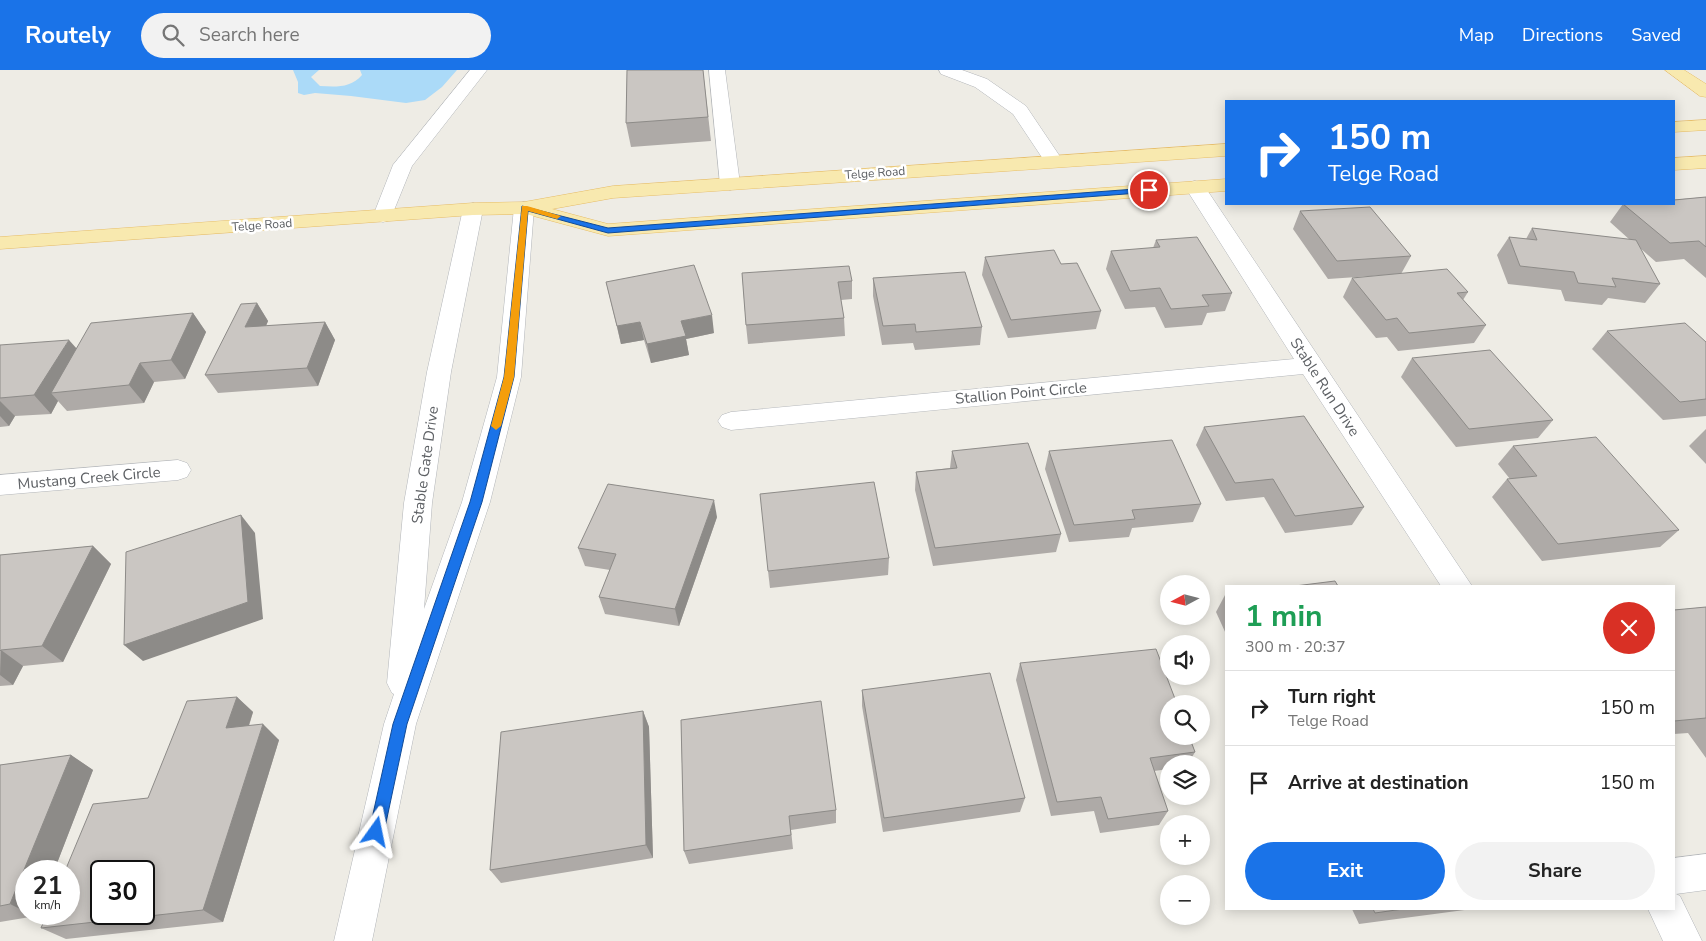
<!DOCTYPE html>
<meta charset="utf-8">
<style>
body{margin:0;font-family:"Nunito Sans",sans-serif;background:#f2f2f2;color:#222;height:100vh;display:flex;flex-direction:column;font-size:19px;white-space:nowrap}
*{box-sizing:border-box;margin:0}
p{font-size:16px;color:#767676}
.icon{flex:none;width:28px;height:28px;fill:none;stroke:currentColor;stroke-width:2;stroke-linecap:round;stroke-linejoin:round}
.map{position:relative;flex:1;overflow:hidden}
.details{position:absolute;left:1225px;top:515px;width:450px;height:325px;display:flex;flex-direction:column;background:#fff;border-radius:0px;box-shadow:0 2px 12px #0003}
.details>*{flex:none}
.top-card{position:absolute;left:1225px;top:30px;width:450px;height:105px;border-radius:0px;box-shadow:0 2px 12px #0003;background:#1a73e8;color:#fff;overflow:hidden}
.needle{width:32px;rotate:263deg}
.tools{position:absolute;left:1160px;top:505px;display:grid;gap:10px}
.tools a{display:grid;place-items:center;width:50px;height:50px;border-radius:50%;background:#fff;box-shadow:0 2px 12px #0003;font-size:25px}
.speed{position:absolute;left:15px;top:790px;display:flex;gap:10px;font-size:25px;font-weight:700;text-align:center}
.speed>*{display:grid;place-content:center;width:65px;height:65px;border-radius:50%;background:#fff;box-shadow:0 2px 12px #0003;line-height:1}
.speed small{font-size:12px;font-weight:400}
.speed .limit{border:2px solid #111;border-radius:8px;background:#fff;color:#111}
.pin{position:absolute;display:grid;place-items:center;width:42px;height:42px;color:#fff;margin:-21px;border:2px solid #fff;border-radius:50%;box-shadow:0 1px 5px #0007}
.me{position:absolute;width:55px;margin:-28px;rotate:12deg;stroke-linejoin:round;filter:drop-shadow(0 0 4px #0008)}
.turn{display:flex;align-items:center;gap:18px;height:105px;padding:0 20px;font-size:22px}
.turn .icon{width:65px;height:65px;stroke-width:2.5}
.turn b{display:block;font-size:35px;line-height:42px}
.round{display:grid;place-items:center;flex:none;width:52px;height:52px;border-radius:26px;background:#f2f2f2}
.head{display:flex;align-items:center;justify-content:space-between;height:85px;padding:0 20px}
h1{font-size:30px;font-weight:700;line-height:38px;color:#1e9e55}
.action{display:flex;gap:10px;margin-top:auto;padding:10px 20px}
.action a{flex:1;height:58px;border-radius:30px;background:#1a73e8;color:#fff;font-size:20px;font-weight:700;line-height:58px;text-align:center}
.action a+a{background:#f2f2f2;color:#222}
ul{padding:0;list-style:none}
li{display:flex;align-items:center;gap:15px;height:75px;padding:0 20px;border-top:1px solid #e0e0e0}
li div{flex:1}
li b{display:block;font-size:19px}
li em{font-style:normal}
header{display:flex;align-items:center;gap:30px;box-sizing:border-box;height:70px;padding:0 25px;background:#1a73e8;color:#fff}
header strong{font-size:24px}
nav{display:flex;gap:28px;margin-inline-start:auto;font-size:18px}
.search{width:350px;height:45px;background:#f2f2f2;display:flex;align-items:center;gap:12px;box-sizing:border-box;padding:0 18px;border-radius:28px;color:#767676;font-size:19px}
.map>svg:first-child{display:block}
.water{fill:#abdaf8}
.lines{fill:none;stroke-linecap:round;stroke-linejoin:round}
.minor-casing{stroke:#b2b5b9;stroke-width:1}
.major-casing{stroke:#e6bc66;stroke-width:1}
.minor{fill:#fff;fill-rule:evenodd}
.major{fill:#f8e9af;fill-rule:evenodd}
.wall{fill:#aeaaa7}
.shaded-wall{fill:#8d8b88}
.building{fill:#cac6c2;stroke:#8d8b88;fill-rule:evenodd}
.route{fill:#1a73e8;stroke:#114b97}
.slow{fill:#f59e0b}
.labels{text-anchor:middle;stroke-width:5;stroke-linejoin:round;paint-order:stroke}
.far-street-label{font-size:12px;fill:#5d6064;stroke:#fff}
.street-label{font-size:15px;fill:#5d6064;stroke:#fff}
</style>
<header>
<strong>Routely</strong>
<div class="search"><svg class="icon" aria-label="search" viewBox="0 0 24 24"><circle cx="10" cy="10" r="6"/><path d="M15 15l6 6"/></svg>Search here</div>
<nav><a>Map</a><a>Directions</a><a>Saved</a></nav>
</header>
<div class="map">
<svg width="1706" height="871" viewBox="0 0 1706 871">
<rect width="100%" height="100%" fill="#eeece5"/>
<path class="water" d="M293,0H319L311,7L320,16C336,17 351,18 362,5L360,0H457L442,17L425,30L406,33L351,26L315,23L304,25L298,23V12Z"/>
<g class="lines">
<defs>
<g id="minor">
<polygon points="470,0 487,0 412,96 390,150 383,152 376,150 373,146 393,95"/>
<polygon points="709,0 725,0 740,114 737,118 730,120 723,118 720,114"/>
<polygon points="939,0 962,0 987,9 1026,36 1063,91 1061,95 1054,97 1047,95 1013,44 975,17 941,4"/>
<polygon points="1195,111 1202,113 1205,117 1472,516 1441,516 1303,304 731,360 722,357 718,351 722,345 731,342 1294,289 1185,117 1188,113"/>
<polygon points="524,132 531,134 534,138 521,307 490,432 416,654 372,871 334,871 384,654 394,624 392,623 387,613 404,433 427,302 463,139 466,135 473,133 480,135 483,139 451,302 432,433 424,539 462,432 497,307 514,138 517,134"/>
<polygon points="178,390 187,393 191,400 187,407 178,410 0,425 0,405"/>
<polygon points="1706,784 1706,820 1676,824 1680,826 1702,871 1663,871 1648,839 1674,839 1674,788"/>
</g>
<g id="major">
<polygon points="1665,0 1684,0 1706,14 1706,27 1700,26"/>
<polygon points="1706,50 1706,60 1674,62 1674,52"/>
<polygon points="1226,74 1226,86 613,128 552,139 608,154 1226,109 1226,121 608,166 526,144 473,145 0,179 0,167 473,133 524,132 613,116"/>
<polygon points="1706,86 1706,98 1674,100 1674,88"/>
</g>
</defs>
<use href="#minor" class="minor-casing"/>
<use href="#major" class="major-casing"/>
<use href="#minor" class="minor"/>
<use href="#major" class="major"/>
</g>
<g class="wall">
<polygon points="627,0 703,0 711,71 631,77 626,53"/>
<polygon points="1706,127 1706,208 1684,189 1656,192 1640,178 1660,214 1645,233 1608,228 1602,235 1565,231 1561,220 1508,214 1497,185 1509,167 1526,169 1532,158 1630,170 1610,152 1623,134"/>
<polygon points="1300,141 1411,186 1401,204 1468,222 1463,230 1486,255 1474,273 1398,281 1387,267 1376,268 1343,227 1352,208 1386,205 1328,209 1293,159"/>
<polygon points="1156,170 1232,223 1225,241 1207,243 1202,255 1165,258 1155,237 1125,239 1106,199 1111,181 1153,178"/>
<polygon points="985,187 1061,194 1101,241 1096,259 1008,268 982,205"/>
<polygon points="742,203 852,211 852,229 841,230 844,248 845,266 748,274 746,255"/>
<polygon points="873,208 982,257 980,275 915,280 913,273 882,275 873,226"/>
<polygon points="606,212 714,263 686,269 689,285 651,293 644,270 621,274"/>
<polygon points="257,233 268,251 266,256 325,252 335,270 318,316 218,323 205,305"/>
<polygon points="193,243 206,262 185,309 154,312 144,333 67,341 58,331 51,344 15,346 9,356 0,357 0,275 76,278"/>
<polygon points="1607,261 1706,272 1706,346 1663,350 1592,279"/>
<polygon points="1412,288 1553,350 1538,368 1456,377 1401,307"/>
<polygon points="1204,357 1364,437 1352,455 1285,463 1264,427 1226,431 1196,375"/>
<polygon points="1706,359 1706,394 1689,376"/>
<polygon points="1513,376 1679,460 1660,477 1542,491 1492,427 1507,409 1510,409 1498,394"/>
<polygon points="952,381 1061,464 1056,482 933,496 915,420 916,402 950,398"/>
<polygon points="1049,381 1201,434 1193,452 1132,458 1129,467 1069,472 1045,399"/>
<polygon points="717,447 679,556 605,544 599,527 610,500 585,496 578,478"/>
<polygon points="93,476 111,494 63,592 23,596 13,615 0,616 0,485"/>
<polygon points="889,488 888,505 770,518 768,501"/>
<polygon points="1226,524 1226,564 1216,542 1225,525"/>
<polygon points="1706,537 1706,688 1688,663 1674,664 1674,540"/>
<polygon points="1020,593 1195,682 1188,694 1169,694 1169,699 1154,701 1168,741 1159,755 1100,763 1094,741 1051,746 1016,610"/>
<polygon points="862,620 1025,728 1020,742 883,762 862,636"/>
<polygon points="237,627 253,642 249,656 279,670 223,852 66,869 41,858 148,728"/>
<polygon points="643,641 649,657 653,788 501,813 490,800"/>
<polygon points="681,650 836,740 836,753 791,760 793,779 689,794 684,781"/>
<polygon points="71,685 93,700 54,801 26,801 26,844 37,844 36,846 0,852 0,695"/>
<polygon points="1352,839 1472,839 1359,854"/>
</g>
<g class="shaded-wall">
<polygon points="257,233 268,251 257,276 245,257"/>
<polygon points="193,243 206,262 185,309 171,290"/>
<polygon points="712,245 714,263 686,269 689,285 651,293 647,274 681,251"/>
<polygon points="325,252 335,270 318,316 307,298"/>
<polygon points="640,252 644,270 621,274 617,256"/>
<polygon points="69,270 85,288 51,323 58,331 51,344 34,325"/>
<polygon points="140,293 154,312 144,333 129,315"/>
<polygon points="0,331 15,346 9,356 0,346"/>
<polygon points="714,430 717,447 679,556 675,539"/>
<polygon points="241,445 255,463 263,549 143,591 124,575"/>
<polygon points="93,476 111,494 63,592 42,576"/>
<polygon points="1,580 23,596 13,615 0,605"/>
<polygon points="237,627 253,642 243,673 226,658"/>
<polygon points="643,641 649,657 653,788 646,775"/>
<polygon points="263,654 279,670 223,852 203,840"/>
<polygon points="71,685 93,700 54,801 26,801 26,842 10,834"/>
</g>
<g class="building">
<polygon points="627,0 703,0 708,47 626,53"/>
<polygon points="1706,127 1706,177 1699,171 1670,173 1623,134 1674,134 1674,130"/>
<polygon points="1370,137 1411,186 1337,191 1300,141"/>
<polygon points="1532,158 1636,170 1660,214 1612,208 1616,217 1578,213 1574,202 1520,196 1509,167 1537,170"/>
<polygon points="1197,167 1232,223 1202,225 1209,236 1171,239 1160,218 1130,221 1111,181 1160,177 1156,170"/>
<polygon points="1054,180 1061,194 1077,193 1101,241 1011,250 985,187"/>
<polygon points="694,195 712,245 681,251 686,266 647,274 640,252 617,256 606,212"/>
<polygon points="849,196 852,211 838,212 844,248 746,255 742,203"/>
<polygon points="1447,199 1468,222 1457,223 1486,255 1409,263 1397,248 1386,250 1352,208"/>
<polygon points="965,202 982,257 916,262 915,254 883,256 873,208"/>
<polygon points="257,233 245,257 325,252 307,298 205,305 241,234"/>
<polygon points="193,243 171,290 140,293 129,315 51,323 91,253"/>
<polygon points="1685,253 1706,272 1706,329 1680,332 1607,261"/>
<polygon points="69,270 34,325 0,328 0,275"/>
<polygon points="1490,280 1553,350 1469,359 1412,288"/>
<polygon points="1304,346 1364,437 1295,446 1273,409 1235,413 1204,357"/>
<polygon points="1596,367 1679,460 1558,474 1507,409 1537,406 1513,376"/>
<polygon points="1172,370 1201,434 1132,440 1135,449 1074,455 1049,381"/>
<polygon points="1028,373 1061,464 935,478 916,402 957,398 952,381"/>
<polygon points="874,412 889,488 768,501 760,424"/>
<polygon points="608,414 714,430 675,539 599,527 616,484 578,478"/>
<polygon points="241,445 248,532 124,575 126,482"/>
<polygon points="93,476 42,576 1,580 0,581 0,485"/>
<polygon points="1335,511 1338,516 1295,516"/>
<polygon points="1706,537 1706,648 1674,651 1674,540"/>
<polygon points="1156,579 1177,634 1169,634 1169,666 1189,666 1195,682 1150,688 1168,741 1108,749 1101,727 1057,732 1020,593"/>
<polygon points="990,603 1025,728 884,748 862,620"/>
<path d="M237,627L226,658L263,654L203,840L41,858L47,844H69V801H65L93,734L148,728L187,631ZM101,801H144V844H101Z"/>
<polygon points="821,631 836,740 789,746 791,765 684,781 681,650"/>
<polygon points="643,641 646,775 490,800 501,662"/>
<polygon points="71,685 10,834 0,836 0,695"/>
<polygon points="1373,839 1403,839 1375,843"/>
</g>
<polygon class="route" points="1149,118 1152,119 1152,122 608,163 528,141 514,307 482,432 407,654 384,762 381,768 376,770 371,768 369,762 393,654 470,432 504,307 522,136 608,158"/>
<polygon class="slow" points="522,136 527,136 561,146 557,149 528,141 514,307 501,356 496,360 491,356 504,307"/>
<g class="labels">
<g class="far-street-label">
<text transform="translate(875 103) rotate(-4)" y="4">Telge Road</text>
<text transform="translate(262 155) rotate(-4)" y="4">Telge Road</text>
</g>
<g class="street-label">
<text transform="translate(1325 317) rotate(57)" y="5">Stable Run Drive</text>
<text transform="translate(1021 323) rotate(-5)" y="5">Stallion Point Circle</text>
<text transform="translate(425 395) rotate(-82)" y="5">Stable Gate Drive</text>
<text transform="translate(89 408) rotate(-5)" y="5">Mustang Creek Circle</text>
</g>
</g>
</svg>
<div class="tools">
<a><svg class="needle" viewBox="-14 -14 28 28"><path d="M0-13l5 13h-10z" fill="#e53935"/><path d="M0 13l5-13h-10z" fill="#767676"/></svg></a>
<a><svg class="icon" aria-label="sound" viewBox="0 0 24 24"><path d="M4 9h4l5-4v14l-5-4H4zM17 9q2 3 0 6"/></svg></a>
<a><svg class="icon" aria-label="search" viewBox="0 0 24 24"><circle cx="10" cy="10" r="6"/><path d="M15 15l6 6"/></svg></a>
<a><svg class="icon" aria-label="layers" viewBox="0 0 24 24"><path d="M12 4l9 5-9 5-9-5zM3 14l9 5 9-5"/></svg></a>
<a>+</a>
<a>−</a>
</div>
<div class="speed"><div>21<small>km/h</small></div><div class="limit">30</div></div>
<div class="pin" style="left:1149px;top:120px;background:#d93025"><svg class="icon" aria-label="arrive" viewBox="0 0 24 24"><path d="M6 21V4h12l-3 4 3 4H6"/></svg></div>
<svg class="me" style="left:376px;top:762px" viewBox="-20 -20 40 40"><path d="M0-17L14 15 0 8-14 15z" fill="#1a73e8" stroke="#fff" stroke-width="4"/></svg>
<div class="top-card">
<div class="turn"><svg class="icon" aria-label="right" viewBox="0 0 24 24"><path d="M7 20v-9h11M14 6l5 5-5 5"/></svg><div><b>150 m</b>Telge Road</div></div>
</div>
<section class="details">
<div class="head"><div><h1>1 min</h1><p>300 m · 20:37</p></div><a class="round" style="background:#d93025;color:#fff"><svg class="icon" aria-label="close" viewBox="0 0 24 24"><path d="M6 6l12 12M18 6L6 18"/></svg></a></div>
<ul>
<li><svg class="icon" aria-label="right" viewBox="0 0 24 24"><path d="M7 20v-9h11M14 6l5 5-5 5"/></svg><div><b>Turn right</b><p>Telge Road</p></div><em>150 m</em></li>
<li><svg class="icon" aria-label="arrive" viewBox="0 0 24 24"><path d="M6 21V4h12l-3 4 3 4H6"/></svg><div><b>Arrive at destination</b></div><em>150 m</em></li>
</ul>
<div class="action"><a>Exit</a><a>Share</a></div>
</section>
</div>
